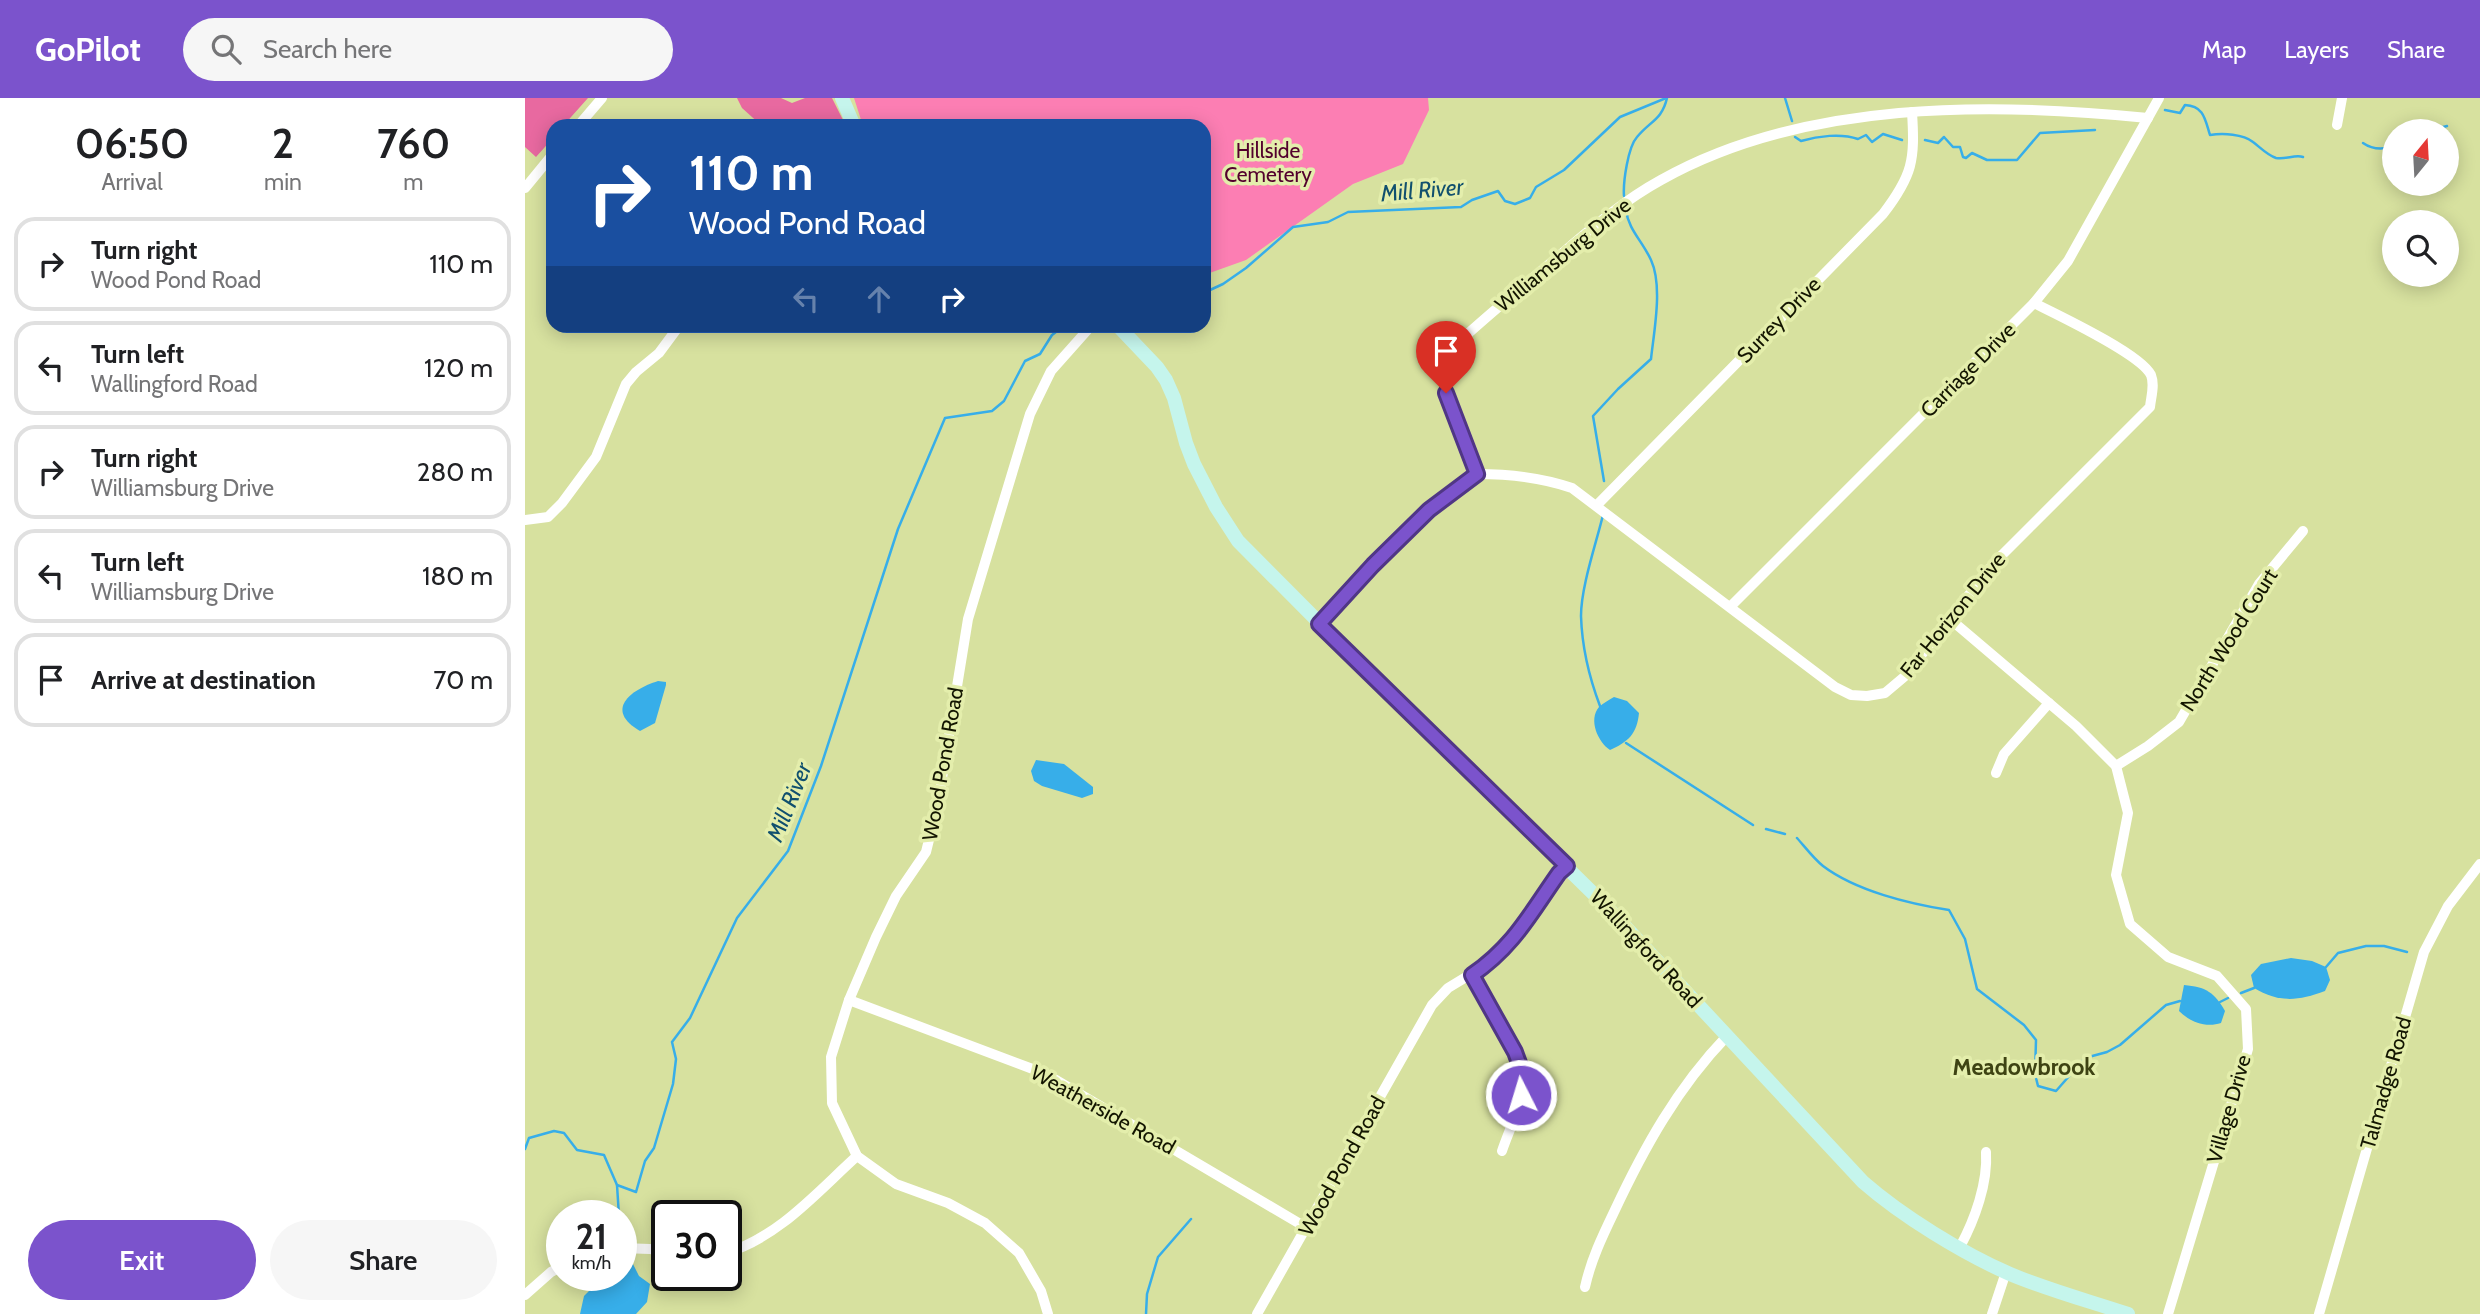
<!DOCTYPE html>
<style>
body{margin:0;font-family:Cabin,sans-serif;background:#f6f6f6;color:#202124;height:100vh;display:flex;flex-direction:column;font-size:26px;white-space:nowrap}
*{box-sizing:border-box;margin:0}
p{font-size:23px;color:#757577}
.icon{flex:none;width:38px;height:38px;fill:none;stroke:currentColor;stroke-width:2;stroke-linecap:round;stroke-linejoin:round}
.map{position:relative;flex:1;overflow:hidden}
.details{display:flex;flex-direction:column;background:#fff;width:525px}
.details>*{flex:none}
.banner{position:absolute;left:21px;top:21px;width:665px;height:214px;border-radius:21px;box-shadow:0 4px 18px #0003;background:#1a4fa0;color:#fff;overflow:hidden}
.needle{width:46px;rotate:18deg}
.buttons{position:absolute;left:1857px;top:21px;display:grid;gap:14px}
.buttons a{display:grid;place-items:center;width:77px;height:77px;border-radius:50%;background:#fff;box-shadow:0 4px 18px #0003;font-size:35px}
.speed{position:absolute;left:21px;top:1102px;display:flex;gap:14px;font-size:35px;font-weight:700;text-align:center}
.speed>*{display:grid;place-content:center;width:91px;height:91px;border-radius:50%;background:#fff;box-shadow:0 4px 18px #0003;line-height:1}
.speed small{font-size:18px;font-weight:400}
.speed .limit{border:4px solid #111;border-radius:10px;background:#fff;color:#111}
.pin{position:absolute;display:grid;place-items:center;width:60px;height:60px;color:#fff;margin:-72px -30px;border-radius:50% 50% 50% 0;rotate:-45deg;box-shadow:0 0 7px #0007}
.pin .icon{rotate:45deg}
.me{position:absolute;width:77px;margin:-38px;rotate:355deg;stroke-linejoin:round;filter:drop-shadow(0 0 5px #0008)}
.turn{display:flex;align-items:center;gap:24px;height:147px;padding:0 28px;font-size:32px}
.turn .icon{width:91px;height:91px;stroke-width:2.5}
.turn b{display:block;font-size:49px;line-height:60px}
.lanes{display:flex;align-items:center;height:66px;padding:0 28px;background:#0003;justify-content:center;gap:35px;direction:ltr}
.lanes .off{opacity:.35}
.eta{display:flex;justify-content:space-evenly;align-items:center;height:119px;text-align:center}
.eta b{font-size:42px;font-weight:600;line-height:49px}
.cta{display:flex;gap:14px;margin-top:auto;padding:14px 28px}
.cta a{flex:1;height:80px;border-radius:42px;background:#7b53cc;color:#fff;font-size:28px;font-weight:600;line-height:80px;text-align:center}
.cta a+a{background:#f6f6f6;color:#202124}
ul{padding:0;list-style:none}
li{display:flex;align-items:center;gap:21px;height:94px;margin:0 14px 10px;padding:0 14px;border:4px solid #e0e0e0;border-radius:21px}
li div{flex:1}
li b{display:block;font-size:26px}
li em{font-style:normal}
header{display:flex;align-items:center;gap:42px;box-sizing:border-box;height:98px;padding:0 35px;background:#7b53cc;color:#fff}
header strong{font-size:33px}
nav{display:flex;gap:38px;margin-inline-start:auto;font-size:24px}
.search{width:490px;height:63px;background:#f6f6f6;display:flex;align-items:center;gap:18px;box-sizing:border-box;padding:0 24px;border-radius:38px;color:#757577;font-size:26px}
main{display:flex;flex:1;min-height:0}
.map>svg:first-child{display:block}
.green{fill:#fc7eb3}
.forest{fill:#e869a0}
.water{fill:#37aee9}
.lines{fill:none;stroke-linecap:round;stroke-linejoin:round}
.stream{stroke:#37aee9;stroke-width:2.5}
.street{stroke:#fff;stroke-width:10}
.secondary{stroke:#c5f5ec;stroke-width:14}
.route-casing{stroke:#503685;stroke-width:18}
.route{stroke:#7b53cc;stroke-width:12}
.labels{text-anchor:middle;stroke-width:7;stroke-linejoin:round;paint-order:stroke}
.park-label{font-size:21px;fill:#53002d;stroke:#e4eeac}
.street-label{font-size:21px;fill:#131500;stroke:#e4eeac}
.water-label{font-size:23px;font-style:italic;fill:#11506e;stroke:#e4eeac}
.neighbourhood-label{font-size:23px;font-weight:bold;fill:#3e4313;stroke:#e4eeac}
</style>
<header>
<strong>GoPilot</strong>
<div class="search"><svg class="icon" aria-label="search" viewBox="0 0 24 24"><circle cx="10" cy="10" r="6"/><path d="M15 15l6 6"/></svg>Search here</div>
<nav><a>Map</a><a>Layers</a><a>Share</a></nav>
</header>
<main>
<section class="details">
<div class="eta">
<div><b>06:50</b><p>Arrival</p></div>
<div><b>2</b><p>min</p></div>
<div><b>760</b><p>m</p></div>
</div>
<ul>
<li><svg class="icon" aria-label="right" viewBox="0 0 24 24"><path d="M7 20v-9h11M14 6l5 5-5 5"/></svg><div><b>Turn right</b><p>Wood Pond Road</p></div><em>110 m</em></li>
<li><svg class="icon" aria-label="left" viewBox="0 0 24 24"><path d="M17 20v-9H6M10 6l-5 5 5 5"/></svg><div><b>Turn left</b><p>Wallingford Road</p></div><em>120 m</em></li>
<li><svg class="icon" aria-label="right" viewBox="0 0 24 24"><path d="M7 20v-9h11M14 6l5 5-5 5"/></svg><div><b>Turn right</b><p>Williamsburg Drive</p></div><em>280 m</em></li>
<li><svg class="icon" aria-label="left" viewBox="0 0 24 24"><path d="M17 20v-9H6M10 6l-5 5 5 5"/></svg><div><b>Turn left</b><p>Williamsburg Drive</p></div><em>180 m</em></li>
<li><svg class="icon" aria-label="arrive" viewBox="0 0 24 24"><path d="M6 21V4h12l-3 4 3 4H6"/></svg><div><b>Arrive at destination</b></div><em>70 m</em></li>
</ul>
<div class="cta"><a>Exit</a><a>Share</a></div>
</section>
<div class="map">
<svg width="1955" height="1216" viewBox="0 0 1955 1216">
<rect width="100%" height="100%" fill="#d7e19f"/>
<polygon class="green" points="329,0 903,0 904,12 878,66 828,86 721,162 679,177 679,28 338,28"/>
<g class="forest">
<polygon points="0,0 63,0 38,28 28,28 28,40 11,59 0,49"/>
<polygon points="212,0 256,0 267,5 280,0 307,0 321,28 237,28 217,10"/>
</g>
<g class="water">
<path d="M133,583L141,584V587L130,625L115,633C79,612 105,592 133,583Z"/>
<path d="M1089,599L1102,603L1114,615C1112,636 1103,644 1085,652C1073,644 1063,622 1074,609C1078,605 1084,602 1089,599Z"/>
<polygon points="511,662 539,666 568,689 568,696 557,700 517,688 509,683 506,673"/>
<path d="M1766,860L1787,863L1801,869L1805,882L1800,893C1773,903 1754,905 1729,890L1726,877L1736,866Z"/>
<path d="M1659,887C1681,889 1689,894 1700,913L1696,925C1681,930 1665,924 1654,913Z"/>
<polygon points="96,1164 107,1164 114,1178 125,1186 122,1204 111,1216 55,1216 59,1198 79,1178 96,1178"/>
</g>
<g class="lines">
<g class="stream">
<polyline points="1260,0 1267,23"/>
<path d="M1640,12L1655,15L1660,7C1679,8 1680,21 1685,37C1698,35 1718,36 1728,44C1736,50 1742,57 1751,60C1761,62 1770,56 1778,59"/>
<polyline points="1903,33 1922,28"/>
<path d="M1270,39L1276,43C1293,38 1316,35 1333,41L1341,37L1347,44L1358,36L1377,42"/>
<polyline points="1400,42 1413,45 1419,39 1428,49 1435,49 1438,59 1441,60 1447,55 1462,62 1492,62 1515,35 1570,32"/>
<path d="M1838,45C1848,52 1858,52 1869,48"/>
<path d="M1099,98C1098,84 1103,49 1112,39C1125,23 1137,22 1142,0"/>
<polyline points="679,191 685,192 698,186 721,170 768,129 803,124 823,114 936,109 947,102 973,93 980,103 990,106 1005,100 1011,89 1039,72 1095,19 1141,0"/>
<path d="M1079,383L1068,318L1093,291L1126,261C1129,233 1138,188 1126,162C1118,144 1103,131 1101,112"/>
<path d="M1075,608C1064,579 1057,549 1056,518C1056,489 1071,446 1078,417"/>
<polyline points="1101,645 1228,727"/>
<polyline points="1241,731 1260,736"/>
<path d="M1272,740C1280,749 1289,761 1298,768C1331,793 1385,806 1424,812L1440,841L1452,891L1499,927L1511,942L1510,976L1513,988L1531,993L1560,960L1582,954L1595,947L1641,907L1655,903"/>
<polyline points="1801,869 1813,855 1841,848 1859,848 1882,854"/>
<polyline points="1716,895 1729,890"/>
<polyline points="1695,904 1703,900"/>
<polyline points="0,1051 4,1040 29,1033 39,1035 52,1052 79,1057 92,1087 111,1094 120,1063 129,1050 148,986 151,961 147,944 165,920 212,820 263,753 296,668 373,431 420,320 467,313 479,303 500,263 515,256 527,237 539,228"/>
<polyline points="92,1087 94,1118"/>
<polyline points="96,1159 97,1164"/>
<polyline points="621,1216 622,1196 633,1159 666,1121"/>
</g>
<g class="street">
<polyline points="1812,27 1817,0"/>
<polyline points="53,28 77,0"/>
<polyline points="0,90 28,56"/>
<path d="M952,376C985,376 1015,379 1047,390L1310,589L1326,597L1342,598L1360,595L1379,579L1469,465L1625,309C1626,299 1630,287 1626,277C1616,256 1533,217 1509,205"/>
<path d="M952,376L921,295L917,273L926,251C957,222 990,195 1022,168C1059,137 1094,105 1136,82C1278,2 1466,4 1623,20"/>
<path d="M1072,407L1358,116C1388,77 1390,62 1387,14"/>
<polyline points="0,422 23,419 37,405 71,359 101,286 111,274 134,255 154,228"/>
<polyline points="1206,508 1509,205 1543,163 1634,0"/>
<polyline points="1425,521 1551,628 1591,668 1603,715 1591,777 1605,826 1643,859 1692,878 1721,911 1723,951 1643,1216"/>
<polyline points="795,526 848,467 904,412 952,376"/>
<polyline points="1591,668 1623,648 1654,624 1734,486 1778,433"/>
<polyline points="1471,675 1479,656 1524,605"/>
<path d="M947,877C965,910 1003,958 996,996C993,1015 983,1035 977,1053"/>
<polyline points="324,902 521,976 782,1130"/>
<path d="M1435,1149C1450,1121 1463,1085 1461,1054"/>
<polyline points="96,1150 125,1151 142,1155"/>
<path d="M201,1155C254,1139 292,1094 332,1058"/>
<path d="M1060,1189C1066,1162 1077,1139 1089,1114C1119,1050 1152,990 1202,938"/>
<polyline points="0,1197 26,1174 37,1168"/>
<polyline points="523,1216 516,1193 494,1155 460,1125 423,1105 371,1086 332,1058 307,1005 306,959 324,902 351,839 371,798 401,754 413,705 443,521 505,316 526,273 566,228"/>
<polyline points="732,1216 907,907 923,890 969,862 988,843 1042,768"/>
<polyline points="1467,1216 1481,1174"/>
<polyline points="1794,1216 1899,854 1923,808 1955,766"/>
</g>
<g class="secondary">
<polyline points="317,0 329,28"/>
<path d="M593,228L632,269L641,282L649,300L661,345L669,366L691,409L713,443L883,614L1082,809L1338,1084C1377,1118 1437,1155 1485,1176C1523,1192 1564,1203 1603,1216"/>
</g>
</g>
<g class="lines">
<defs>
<path id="route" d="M921,295L952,376L904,412L848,467L794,526L1042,768L1034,775C1005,816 989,848 947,877L990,954L998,976L996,997"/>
</defs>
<use href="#route" class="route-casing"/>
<use href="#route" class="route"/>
</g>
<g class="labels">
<g class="park-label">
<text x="743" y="60">Hillside<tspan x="743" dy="24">Cemetery</tspan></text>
</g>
<g class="street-label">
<text transform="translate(1038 157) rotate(-39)" y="7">Williamsburg Drive</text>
<text transform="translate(1254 222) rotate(-46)" y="7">Surrey Drive</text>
<text transform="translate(1443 272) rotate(-45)" y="7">Carriage Drive</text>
<text transform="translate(1428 517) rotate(-51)" y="7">Far Horizon Drive</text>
<text transform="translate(1704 542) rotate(-58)" y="7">North Wood Court</text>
<text transform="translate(418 666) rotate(-80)" y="7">Wood Pond Road</text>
<text transform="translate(1121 851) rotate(47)" y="7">Wallingford Road</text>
<text transform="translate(1861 985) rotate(-74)" y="7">Talmadge Road</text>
<text transform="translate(1704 1011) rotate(-74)" y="7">Village Drive</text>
<text transform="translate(578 1012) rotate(29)" y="7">Weatherside Road</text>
<text transform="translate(817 1068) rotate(-61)" y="7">Wood Pond Road</text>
</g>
<g class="water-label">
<text transform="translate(897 92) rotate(-5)" y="8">Mill River</text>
<text transform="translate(264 704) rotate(-68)" y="8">Mill River</text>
</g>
<g class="neighbourhood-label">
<text x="1499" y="977">Meadowbrook</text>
</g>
</g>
</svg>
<div class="buttons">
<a><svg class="needle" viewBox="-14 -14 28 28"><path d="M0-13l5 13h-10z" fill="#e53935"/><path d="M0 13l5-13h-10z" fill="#757577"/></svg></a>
<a><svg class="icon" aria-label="search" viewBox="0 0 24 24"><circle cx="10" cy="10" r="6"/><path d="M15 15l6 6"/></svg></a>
</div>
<div class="speed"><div>21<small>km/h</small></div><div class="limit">30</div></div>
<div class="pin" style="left:921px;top:295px;background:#d93025"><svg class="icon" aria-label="arrive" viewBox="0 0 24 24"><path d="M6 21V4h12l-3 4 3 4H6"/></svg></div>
<svg class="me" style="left:996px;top:997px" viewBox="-20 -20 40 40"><circle r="17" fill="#7b53cc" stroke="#fff" stroke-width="3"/><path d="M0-11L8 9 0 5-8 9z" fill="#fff"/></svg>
<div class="banner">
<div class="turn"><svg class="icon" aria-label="right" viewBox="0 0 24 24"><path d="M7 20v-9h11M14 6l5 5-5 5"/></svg><div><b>110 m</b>Wood Pond Road</div></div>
<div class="lanes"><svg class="icon off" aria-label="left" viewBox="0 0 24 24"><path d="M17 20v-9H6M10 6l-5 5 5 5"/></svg><svg class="icon off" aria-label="ahead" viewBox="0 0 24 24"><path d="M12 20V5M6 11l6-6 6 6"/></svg><svg class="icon" aria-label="right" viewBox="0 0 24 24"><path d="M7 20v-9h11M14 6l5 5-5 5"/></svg></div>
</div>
</div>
</main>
